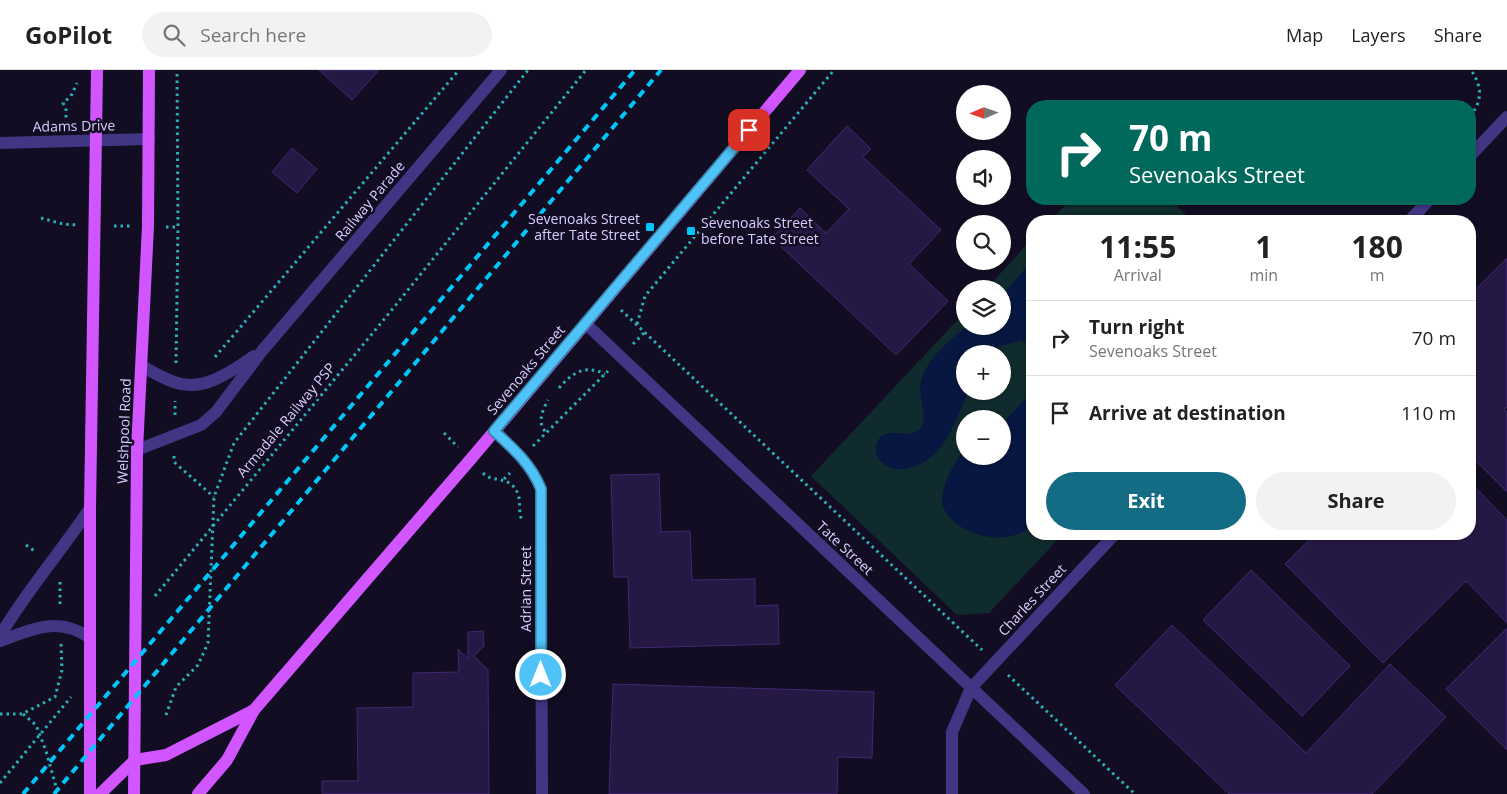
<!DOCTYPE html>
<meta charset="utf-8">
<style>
body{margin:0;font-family:"Open Sans",sans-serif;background:#f2f2f2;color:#222;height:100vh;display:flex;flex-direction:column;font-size:19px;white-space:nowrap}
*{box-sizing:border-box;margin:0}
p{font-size:16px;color:#767676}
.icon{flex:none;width:28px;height:28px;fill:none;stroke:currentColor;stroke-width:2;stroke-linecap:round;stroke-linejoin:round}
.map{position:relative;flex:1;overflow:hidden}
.side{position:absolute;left:1026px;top:145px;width:450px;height:325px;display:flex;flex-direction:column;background:#fff;border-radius:20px;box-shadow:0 1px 4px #0004}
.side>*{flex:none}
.hud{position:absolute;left:1026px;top:30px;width:450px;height:105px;border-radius:20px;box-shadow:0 1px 4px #0004;background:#00695c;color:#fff;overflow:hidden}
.needle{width:32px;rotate:268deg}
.buttons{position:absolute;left:956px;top:15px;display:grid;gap:10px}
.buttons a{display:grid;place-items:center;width:55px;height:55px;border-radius:50%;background:#fff;box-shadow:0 1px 4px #0004;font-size:25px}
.pin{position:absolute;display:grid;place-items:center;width:42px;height:42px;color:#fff;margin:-21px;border-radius:10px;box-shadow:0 2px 8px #0006}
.me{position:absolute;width:55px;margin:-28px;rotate:0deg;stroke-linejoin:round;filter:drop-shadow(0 0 4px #0008)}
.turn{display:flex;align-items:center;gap:18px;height:105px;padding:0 20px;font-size:22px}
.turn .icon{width:65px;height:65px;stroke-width:2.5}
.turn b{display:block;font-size:35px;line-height:42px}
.eta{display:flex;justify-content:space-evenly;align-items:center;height:85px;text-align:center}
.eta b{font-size:30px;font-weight:700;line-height:35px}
.primary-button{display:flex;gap:10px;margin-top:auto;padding:10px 20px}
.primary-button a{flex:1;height:58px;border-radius:30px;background:#136c83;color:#fff;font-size:20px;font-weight:700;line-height:58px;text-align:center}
.primary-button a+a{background:#f2f2f2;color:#222}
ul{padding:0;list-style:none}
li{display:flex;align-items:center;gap:15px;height:75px;padding:0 20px;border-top:1px solid #e0e0e0}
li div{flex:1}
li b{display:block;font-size:19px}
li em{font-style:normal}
header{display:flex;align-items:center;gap:30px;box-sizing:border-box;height:70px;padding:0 25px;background:#fff;border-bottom:1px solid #e0e0e0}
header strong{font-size:24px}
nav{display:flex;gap:28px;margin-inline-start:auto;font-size:18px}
.search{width:350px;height:45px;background:#f2f2f2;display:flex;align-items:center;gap:12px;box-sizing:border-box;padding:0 18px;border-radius:28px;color:#767676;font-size:19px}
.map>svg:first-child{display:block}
.green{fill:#102b2d;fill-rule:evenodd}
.water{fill:#081741}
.building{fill:#261844;stroke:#3f2971}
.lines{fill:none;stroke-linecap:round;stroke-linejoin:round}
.path{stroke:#2ab2b8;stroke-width:3;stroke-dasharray:2.5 4;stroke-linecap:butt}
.minor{stroke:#413683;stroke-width:12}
.major{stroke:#d156ff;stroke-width:12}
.rail{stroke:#00c7fa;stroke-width:4;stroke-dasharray:8 6;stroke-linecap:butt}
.route-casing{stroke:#337fa1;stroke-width:12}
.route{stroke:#4fc3f7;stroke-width:9}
.poi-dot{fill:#00c7fa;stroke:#130d23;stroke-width:2}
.labels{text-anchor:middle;stroke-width:5;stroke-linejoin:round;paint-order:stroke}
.street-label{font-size:14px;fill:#d9cfff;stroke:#130d23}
.poi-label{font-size:14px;fill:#d9cfff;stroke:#130d23;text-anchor:end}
</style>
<header>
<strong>GoPilot</strong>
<div class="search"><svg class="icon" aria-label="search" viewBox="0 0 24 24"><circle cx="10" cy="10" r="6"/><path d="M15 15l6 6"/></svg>Search here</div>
<nav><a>Map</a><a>Layers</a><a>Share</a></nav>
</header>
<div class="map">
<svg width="1507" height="724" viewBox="0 0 1507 724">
<rect width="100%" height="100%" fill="#130d23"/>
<g class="green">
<polygon points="1071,129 1169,129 1193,151 1050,151"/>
<path d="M1032,169V464H1063L989,543L957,545L811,406L965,242V256H1002V219H986ZM965,284H1002V321H965ZM965,349H1002V386H965Z"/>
</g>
<g class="water">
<path d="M1032,191V275L1020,271L999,276L989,284H965V321H969C954,352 946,389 909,398C901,400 893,400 887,396C879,391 875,387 876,378C879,353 905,369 917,361C931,353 917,325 921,311C928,287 949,271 967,256H1002L1003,224Z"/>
<path d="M1032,313V455C1010,478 958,467 944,439C936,424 955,390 965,379V386H1002L1003,353L1029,325Z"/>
</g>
<g class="building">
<polygon points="319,0 379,0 352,30"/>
<polygon points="847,56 871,79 863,87 941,160 909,194 948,231 896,285 772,168 800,138 826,163 849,139 807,100"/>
<polygon points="292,78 317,99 297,123 272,102"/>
<polygon points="1507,188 1507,337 1504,340 1507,342 1507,422 1470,385 1470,225"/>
<polygon points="659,404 661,462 690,461 692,510 755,509 755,536 778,535 779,574 630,578 628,507 614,507 611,405"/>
<polygon points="1470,412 1507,450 1507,553 1466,511 1383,593 1285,494 1315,464 1470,464"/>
<polygon points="1251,500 1350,596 1302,646 1203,550"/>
<polygon points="1172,555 1306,683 1390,594 1446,647 1372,724 1229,724 1115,615"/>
<polygon points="1507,558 1507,680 1446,619"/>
<polygon points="483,561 484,576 474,586 488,600 489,724 322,724 322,711 358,711 357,638 413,637 413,603 459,602 458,579 468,589 468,562"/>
<polygon points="613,614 874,622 872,688 838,687 837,724 609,724"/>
</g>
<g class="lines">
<g class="path">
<path d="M1470,46C1483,31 1482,16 1471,0"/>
<polyline points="66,54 66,38 63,33 71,26 77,13"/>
<polyline points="41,148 63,154 77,155"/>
<polyline points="114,156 130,156"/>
<polyline points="166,157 178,157 177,0"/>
<polyline points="621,240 982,580"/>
<polyline points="637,254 645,226 834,0"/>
<polyline points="633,274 645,262"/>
<polyline points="215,287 459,0"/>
<polyline points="176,293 178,157"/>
<path d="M559,318C572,303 585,294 605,304"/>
<polyline points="175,345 175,331"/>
<path d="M545,361C537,352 543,339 548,330"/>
<polyline points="444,363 458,377"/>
<polyline points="533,376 608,301"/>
<polyline points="174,386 174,392 214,427"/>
<path d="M483,403C493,414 510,404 518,424C521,432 518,443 522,450"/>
<polyline points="504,409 510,403"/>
<polyline points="26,475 36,482"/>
<polyline points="60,512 60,538"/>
<polyline points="155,526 386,247 586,0"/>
<polyline points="1008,605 1135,724"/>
<polyline points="0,644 22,644 55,627 62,600 61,574"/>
<polyline points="23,644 36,655 46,681 58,724"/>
<polyline points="166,645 176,617 198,595 208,573 214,427 234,373 528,0"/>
<polyline points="0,713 71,627"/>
</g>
<g class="minor">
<polyline points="0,73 149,69"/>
<polyline points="1470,86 1507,47"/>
<polyline points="1409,151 1430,129"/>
<polyline points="585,253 1084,724"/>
<path d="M142,296C152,302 163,308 174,312C203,323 232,301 254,286"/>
<path d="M495,361C513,379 531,394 541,419L542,724"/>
<polyline points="137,380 201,355 216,342 262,281 501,0"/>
<path d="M0,566C26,521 61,482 90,438"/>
<path d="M0,571C33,559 58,546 90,568"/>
<polyline points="952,724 952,662 971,618 1115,464"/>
</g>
<g class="major">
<polyline points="90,724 90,438 97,0"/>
<polyline points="100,724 135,690 166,685 254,640"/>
<polyline points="134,724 137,380 148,156 149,0"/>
<polyline points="198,724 227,690 254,640 470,390 800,0"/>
</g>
<g class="rail">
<polyline points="23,724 635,0"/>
<polyline points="54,724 661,0"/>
</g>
</g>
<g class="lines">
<defs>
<path id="route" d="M541,605V419C531,394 514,379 494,361L749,60"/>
</defs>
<use href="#route" class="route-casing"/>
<use href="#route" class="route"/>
</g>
<g class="poi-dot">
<rect x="645" y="152" width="10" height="10" rx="2.5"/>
<rect x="686" y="156" width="10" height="10" rx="2.5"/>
</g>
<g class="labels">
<g class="street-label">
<text transform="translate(74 56) rotate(-1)" y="5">Adams Drive</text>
<text transform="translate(370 131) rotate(-50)" y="5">Railway Parade</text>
<text transform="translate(526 300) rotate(-50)" y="5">Sevenoaks Street</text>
<text transform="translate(286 350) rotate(-50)" y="5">Armadale Railway PSP</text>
<text transform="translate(124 361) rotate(-88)" y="5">Welshpool Road</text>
<text transform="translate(845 478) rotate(43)" y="5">Tate Street</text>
<text transform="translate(526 519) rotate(-90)" y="5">Adrian Street</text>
<text transform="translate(1032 530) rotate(-47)" y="5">Charles Street</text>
</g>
<g class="poi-label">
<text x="640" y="154">Sevenoaks Street<tspan x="640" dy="16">after Tate Street</tspan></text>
<text x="701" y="158" text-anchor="start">Sevenoaks Street<tspan x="701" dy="16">before Tate Street</tspan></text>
</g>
</g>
</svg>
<div class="buttons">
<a><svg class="needle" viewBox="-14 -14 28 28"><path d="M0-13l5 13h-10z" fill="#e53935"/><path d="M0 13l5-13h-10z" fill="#767676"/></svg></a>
<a><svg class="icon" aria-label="sound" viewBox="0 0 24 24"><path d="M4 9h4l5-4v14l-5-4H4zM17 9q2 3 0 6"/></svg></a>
<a><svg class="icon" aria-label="search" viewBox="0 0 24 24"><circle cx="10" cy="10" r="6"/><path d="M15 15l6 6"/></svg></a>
<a><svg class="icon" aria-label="layers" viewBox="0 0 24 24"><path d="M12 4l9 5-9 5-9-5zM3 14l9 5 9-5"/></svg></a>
<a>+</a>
<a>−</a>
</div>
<div class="pin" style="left:749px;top:60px;background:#d93025"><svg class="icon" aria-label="arrive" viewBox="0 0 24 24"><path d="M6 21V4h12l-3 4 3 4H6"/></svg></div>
<svg class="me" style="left:541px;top:605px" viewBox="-20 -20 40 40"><circle r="17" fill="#4fc3f7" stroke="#fff" stroke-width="3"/><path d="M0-11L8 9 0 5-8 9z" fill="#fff"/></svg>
<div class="hud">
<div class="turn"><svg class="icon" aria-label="right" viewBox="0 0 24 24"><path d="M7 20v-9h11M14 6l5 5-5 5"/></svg><div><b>70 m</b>Sevenoaks Street</div></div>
</div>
<section class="side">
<div class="eta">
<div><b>11:55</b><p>Arrival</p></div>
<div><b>1</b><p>min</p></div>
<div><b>180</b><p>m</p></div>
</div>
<ul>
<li><svg class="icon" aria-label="right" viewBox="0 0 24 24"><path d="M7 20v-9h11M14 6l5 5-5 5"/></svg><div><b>Turn right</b><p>Sevenoaks Street</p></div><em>70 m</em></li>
<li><svg class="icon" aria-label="arrive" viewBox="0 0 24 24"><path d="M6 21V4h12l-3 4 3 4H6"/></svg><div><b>Arrive at destination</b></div><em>110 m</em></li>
</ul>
<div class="primary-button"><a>Exit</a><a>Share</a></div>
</section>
</div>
